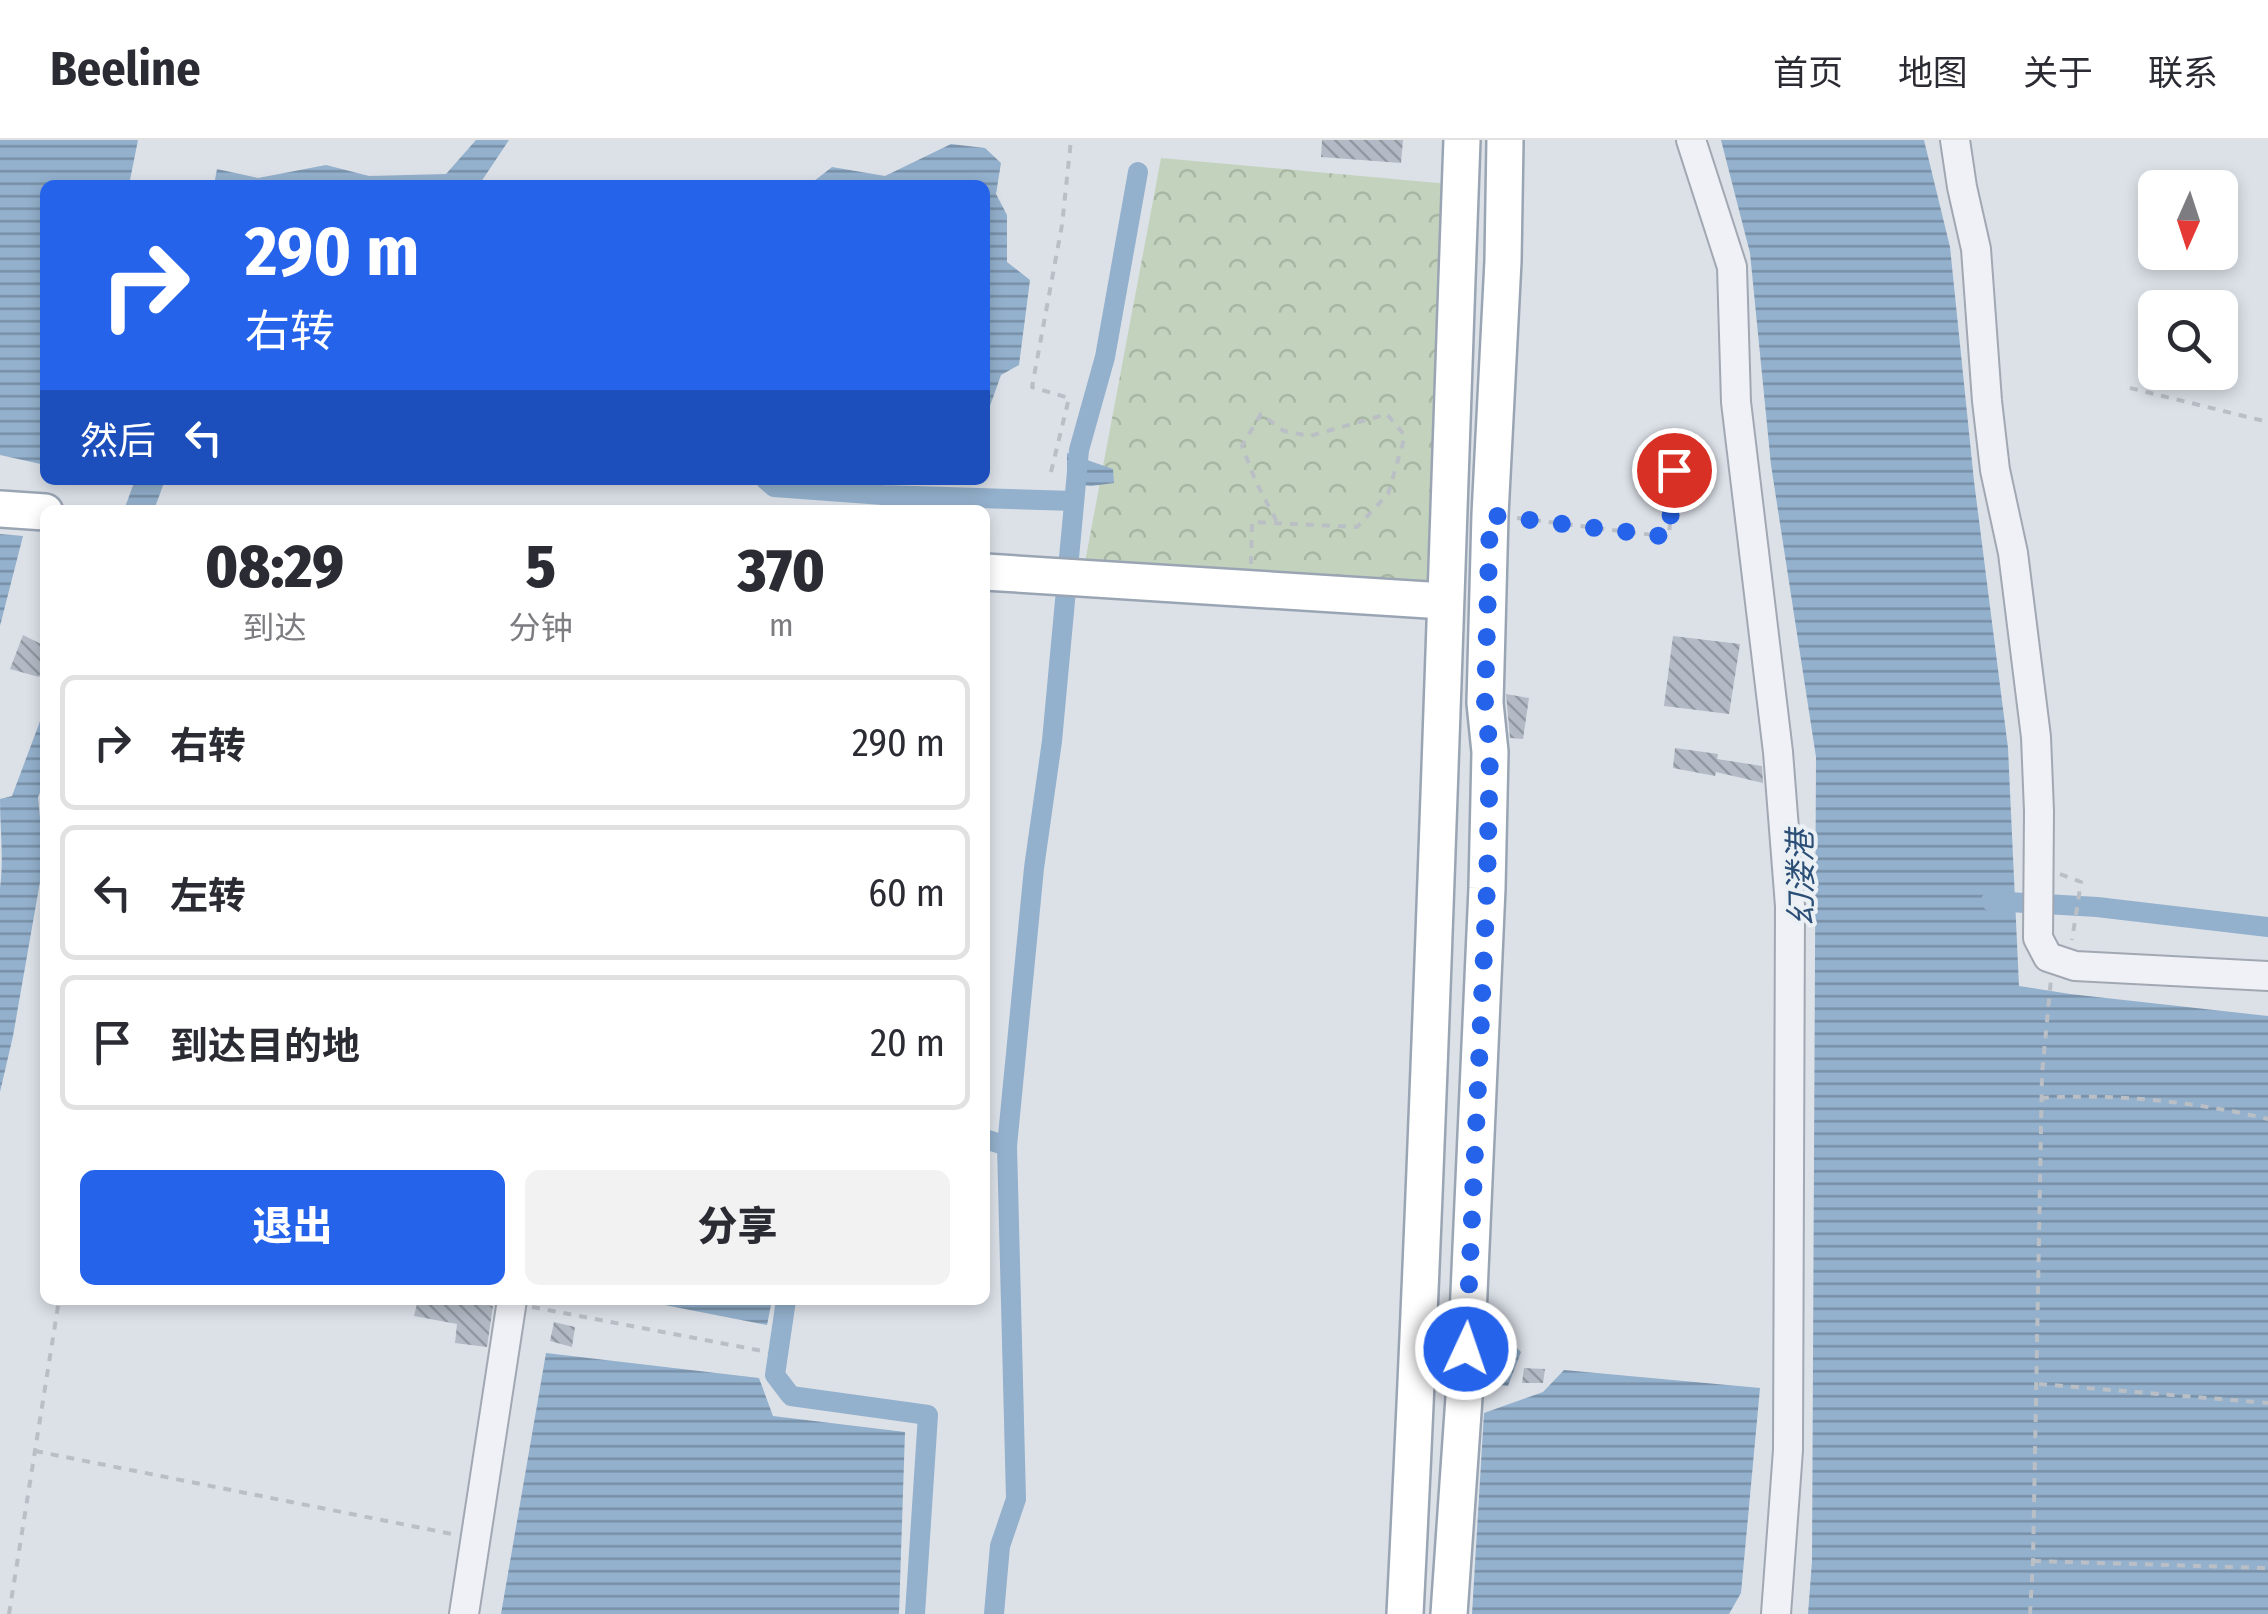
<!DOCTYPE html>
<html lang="zh">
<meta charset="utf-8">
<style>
body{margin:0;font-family:"Fira Sans Condensed","Noto Sans SC",sans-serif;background:#f2f2f3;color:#2b2b33;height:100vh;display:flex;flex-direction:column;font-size:38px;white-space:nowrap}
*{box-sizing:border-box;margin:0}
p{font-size:32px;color:#7c7c81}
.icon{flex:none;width:55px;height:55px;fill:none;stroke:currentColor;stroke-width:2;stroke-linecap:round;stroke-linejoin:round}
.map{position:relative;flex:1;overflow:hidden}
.panel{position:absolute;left:40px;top:365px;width:950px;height:800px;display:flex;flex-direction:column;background:#fff;border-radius:15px;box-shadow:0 5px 15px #0003}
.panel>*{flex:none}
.guide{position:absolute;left:40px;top:40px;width:950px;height:305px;border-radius:15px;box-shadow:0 5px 15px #0003;background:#2563eb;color:#fff;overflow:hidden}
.needle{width:65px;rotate:183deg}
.controls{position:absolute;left:2138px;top:30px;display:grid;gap:20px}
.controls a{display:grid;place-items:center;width:100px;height:100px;border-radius:15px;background:#fff;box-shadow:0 5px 15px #0003;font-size:50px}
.pin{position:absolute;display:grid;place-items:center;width:85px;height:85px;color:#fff;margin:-42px;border:5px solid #fff;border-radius:50%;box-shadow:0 2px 10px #0007}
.me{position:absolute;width:110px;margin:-55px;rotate:3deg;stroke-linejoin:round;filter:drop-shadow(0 0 8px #0008)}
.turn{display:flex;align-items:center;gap:35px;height:210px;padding:0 40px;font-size:45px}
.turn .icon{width:130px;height:130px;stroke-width:2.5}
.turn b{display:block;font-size:70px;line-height:85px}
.then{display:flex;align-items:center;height:95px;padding:0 40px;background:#0003;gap:20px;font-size:38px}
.eta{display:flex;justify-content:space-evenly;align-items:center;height:170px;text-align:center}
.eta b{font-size:60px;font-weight:800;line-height:70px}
.primary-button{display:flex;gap:20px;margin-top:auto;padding:20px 40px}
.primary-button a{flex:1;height:115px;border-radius:15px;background:#2563eb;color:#fff;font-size:40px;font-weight:800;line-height:115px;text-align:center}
.primary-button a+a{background:#f2f2f3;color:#2b2b33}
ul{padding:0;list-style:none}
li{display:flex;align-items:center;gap:30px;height:135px;margin:0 20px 15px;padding:0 20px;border:5px solid #e1e1e2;border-radius:15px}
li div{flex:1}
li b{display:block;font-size:38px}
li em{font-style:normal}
header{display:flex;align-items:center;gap:60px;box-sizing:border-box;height:140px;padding:0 50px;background:#fff;border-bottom:2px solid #e1e1e2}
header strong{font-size:48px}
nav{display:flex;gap:55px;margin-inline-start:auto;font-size:35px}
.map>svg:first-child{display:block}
.forest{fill:url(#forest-crowns)}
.water{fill:url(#water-rules)}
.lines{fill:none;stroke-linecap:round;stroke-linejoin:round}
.canal{stroke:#93b0cc;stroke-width:20}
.building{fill:url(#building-back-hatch)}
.minor-casing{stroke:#a1a8b2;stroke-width:32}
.major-casing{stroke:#9aa5b4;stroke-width:40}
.path{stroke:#babfc6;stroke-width:4;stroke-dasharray:8 8;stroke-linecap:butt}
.minor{stroke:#eff1f6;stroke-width:28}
.major{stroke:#fff;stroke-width:35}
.route{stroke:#2563eb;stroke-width:18;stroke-dasharray:0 32.4}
.labels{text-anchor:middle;stroke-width:8;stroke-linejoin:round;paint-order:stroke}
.water-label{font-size:32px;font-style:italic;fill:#2b4f76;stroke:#ebf0f5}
</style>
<header>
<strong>Beeline</strong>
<nav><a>首页</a><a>地图</a><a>关于</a><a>联系</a></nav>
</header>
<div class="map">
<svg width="2268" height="1474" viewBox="0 0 2268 1474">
<defs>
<pattern id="forest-crowns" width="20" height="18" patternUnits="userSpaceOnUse" patternTransform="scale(2.5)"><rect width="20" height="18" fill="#c3d2bc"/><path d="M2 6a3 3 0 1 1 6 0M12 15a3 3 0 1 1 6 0" fill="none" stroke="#a7b5a3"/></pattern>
<pattern id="water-rules" width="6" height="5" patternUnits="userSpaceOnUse" patternTransform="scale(2.5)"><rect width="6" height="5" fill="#93b0cc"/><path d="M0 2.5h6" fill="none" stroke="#7890a7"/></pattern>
<pattern id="building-back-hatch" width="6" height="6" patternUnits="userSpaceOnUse" patternTransform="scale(2.5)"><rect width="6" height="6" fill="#b3bac5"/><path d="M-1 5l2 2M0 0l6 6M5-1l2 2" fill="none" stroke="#9198a1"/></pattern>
</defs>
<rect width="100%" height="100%" fill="#dce1e8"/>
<polygon class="forest" points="1161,18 1460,45 1444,461 1082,438"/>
<g class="water">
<polygon points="0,0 138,0 129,45 45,45 45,325 0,315"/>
<polygon points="476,0 509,0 479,45 214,45 217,29 258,38 326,25 369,36 446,34"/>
<polygon points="1721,0 1924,0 1950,107 1974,341 2008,608 2019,846 2070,854 2268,876 2268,1474 1808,1474 1812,1421 1816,617 1771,325 1750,113"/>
<polygon points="951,4 985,8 1001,23 996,54 1007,75 1007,122 1030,140 1019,225 1001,235 985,280 985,45 809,45 832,27 885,36"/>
<polygon points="1067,313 1113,329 1114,343 1091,346 1067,344"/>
<polygon points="135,340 165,340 154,370 124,370"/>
<polygon points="0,394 23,396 0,486"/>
<path d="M45,568V642L38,657L44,719L13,896L0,952V748C4,719 0,689 0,659L12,656Z"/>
<polygon points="639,1160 772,1160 767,1185"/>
<polygon points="1500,1192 1521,1212 1508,1246 1499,1245 1479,1233 1480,1194"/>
<polygon points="546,1213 759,1238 773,1276 905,1292 899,1474 501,1474"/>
<polygon points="1564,1230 1760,1248 1741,1453 1729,1474 1472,1474 1484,1273 1543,1252"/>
</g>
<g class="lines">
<g class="canal">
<polyline points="766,340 774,347 883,355 1074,361"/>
<polyline points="1991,761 2097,767 2268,787"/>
<polyline points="985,999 1007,1006"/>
<polyline points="786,1160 775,1235 791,1256 928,1275 915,1474"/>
<polyline points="994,1474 1000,1406 1016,1359 1007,1006 1034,728 1052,601 1079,310 1105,217 1138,32"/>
</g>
</g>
<g class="building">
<polygon points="1322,0 1403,0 1401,23 1321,17"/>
<polygon points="23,495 45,506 45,520 39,537 10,529"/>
<polygon points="1673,496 1740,504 1729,574 1664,566"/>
<polygon points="1506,554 1529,558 1523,599 1510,598"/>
<polygon points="1675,608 1718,614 1717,619 1762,626 1763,643 1716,632 1715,636 1673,628"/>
<polygon points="418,1160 461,1160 493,1166 487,1207 455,1203 457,1184 414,1176"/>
<polygon points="554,1182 575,1187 572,1207 550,1201"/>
<polygon points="1524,1228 1545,1229 1543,1243 1522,1243"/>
</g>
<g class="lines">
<defs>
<g id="minor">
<polyline points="1691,0 1732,127 1736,262 1778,612 1790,766 1788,1310 1776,1474"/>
<polyline points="1955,0 1962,47 1976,109 1987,261 1995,330 2013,413 2036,597 2039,671 2038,798 2048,817 2075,826 2268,836"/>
<polyline points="464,1474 512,1160"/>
</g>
<g id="major">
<polyline points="0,369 45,372"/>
<polyline points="985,432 1444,461"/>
<path d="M1405,1474C1430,983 1444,491 1462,0"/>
<polyline points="1449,1474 1465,1243 1487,748 1490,612 1485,563 1490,375 1503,121 1505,0"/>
</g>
</defs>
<use href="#minor" class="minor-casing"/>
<use href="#major" class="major-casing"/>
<g class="path">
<polyline points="2130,248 2268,282"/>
<polyline points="1051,332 1069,258 1032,247 1062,85 1071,0"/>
<polyline points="1517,378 1669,397 1676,296"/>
<polyline points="1251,424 1252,382 1357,387 1388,354 1405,296 1387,274 1310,296 1284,291 1261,274 1242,306 1256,342 1278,384"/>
<polyline points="2060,734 2081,742 2072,800"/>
<path d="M2041,958C2114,953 2197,962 2268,979"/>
<polyline points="532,1167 768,1212"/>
<polyline points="2039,1244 2268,1263"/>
<polyline points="35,1311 452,1394"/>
<polyline points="2033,1421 2268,1428"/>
<polyline points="9,1474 59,1160"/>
<polyline points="2030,1474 2033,1421 2042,934 2051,839"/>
</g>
<use href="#minor" class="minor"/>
<use href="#major" class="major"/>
</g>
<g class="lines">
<polyline class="route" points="1466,1209 1487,748 1490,612 1485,562 1490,375 1669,397 1674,330"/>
</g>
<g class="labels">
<g class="water-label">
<text transform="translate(1801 738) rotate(-91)" y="11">幻溇港</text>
</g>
</g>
</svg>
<div class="controls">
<a><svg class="needle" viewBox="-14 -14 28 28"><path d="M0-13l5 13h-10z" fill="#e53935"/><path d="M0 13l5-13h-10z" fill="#7c7c81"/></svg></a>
<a><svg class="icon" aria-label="search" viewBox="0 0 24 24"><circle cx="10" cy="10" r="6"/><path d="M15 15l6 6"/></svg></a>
</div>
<div class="pin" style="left:1674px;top:330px;background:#d93025"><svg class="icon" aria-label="arrive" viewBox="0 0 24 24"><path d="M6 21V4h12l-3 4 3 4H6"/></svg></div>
<svg class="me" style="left:1466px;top:1209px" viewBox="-20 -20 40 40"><circle r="17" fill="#2563eb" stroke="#fff" stroke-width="3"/><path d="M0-11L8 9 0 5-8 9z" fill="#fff"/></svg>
<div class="guide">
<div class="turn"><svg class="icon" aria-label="right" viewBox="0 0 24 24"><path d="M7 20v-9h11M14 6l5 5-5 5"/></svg><div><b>290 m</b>右转</div></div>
<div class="then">然后<svg class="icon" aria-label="left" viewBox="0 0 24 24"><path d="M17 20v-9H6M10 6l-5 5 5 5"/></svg></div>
</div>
<section class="panel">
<div class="eta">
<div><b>08:29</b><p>到达</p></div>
<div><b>5</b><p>分钟</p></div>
<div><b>370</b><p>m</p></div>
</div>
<ul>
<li><svg class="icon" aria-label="right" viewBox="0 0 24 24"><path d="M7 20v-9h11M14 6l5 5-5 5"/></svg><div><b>右转</b></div><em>290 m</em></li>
<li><svg class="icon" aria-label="left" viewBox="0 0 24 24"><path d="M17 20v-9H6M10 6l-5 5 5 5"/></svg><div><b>左转</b></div><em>60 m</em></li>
<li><svg class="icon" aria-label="arrive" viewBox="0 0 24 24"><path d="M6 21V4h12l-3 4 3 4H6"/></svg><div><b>到达目的地</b></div><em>20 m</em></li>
</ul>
<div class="primary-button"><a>退出</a><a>分享</a></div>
</section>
</div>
